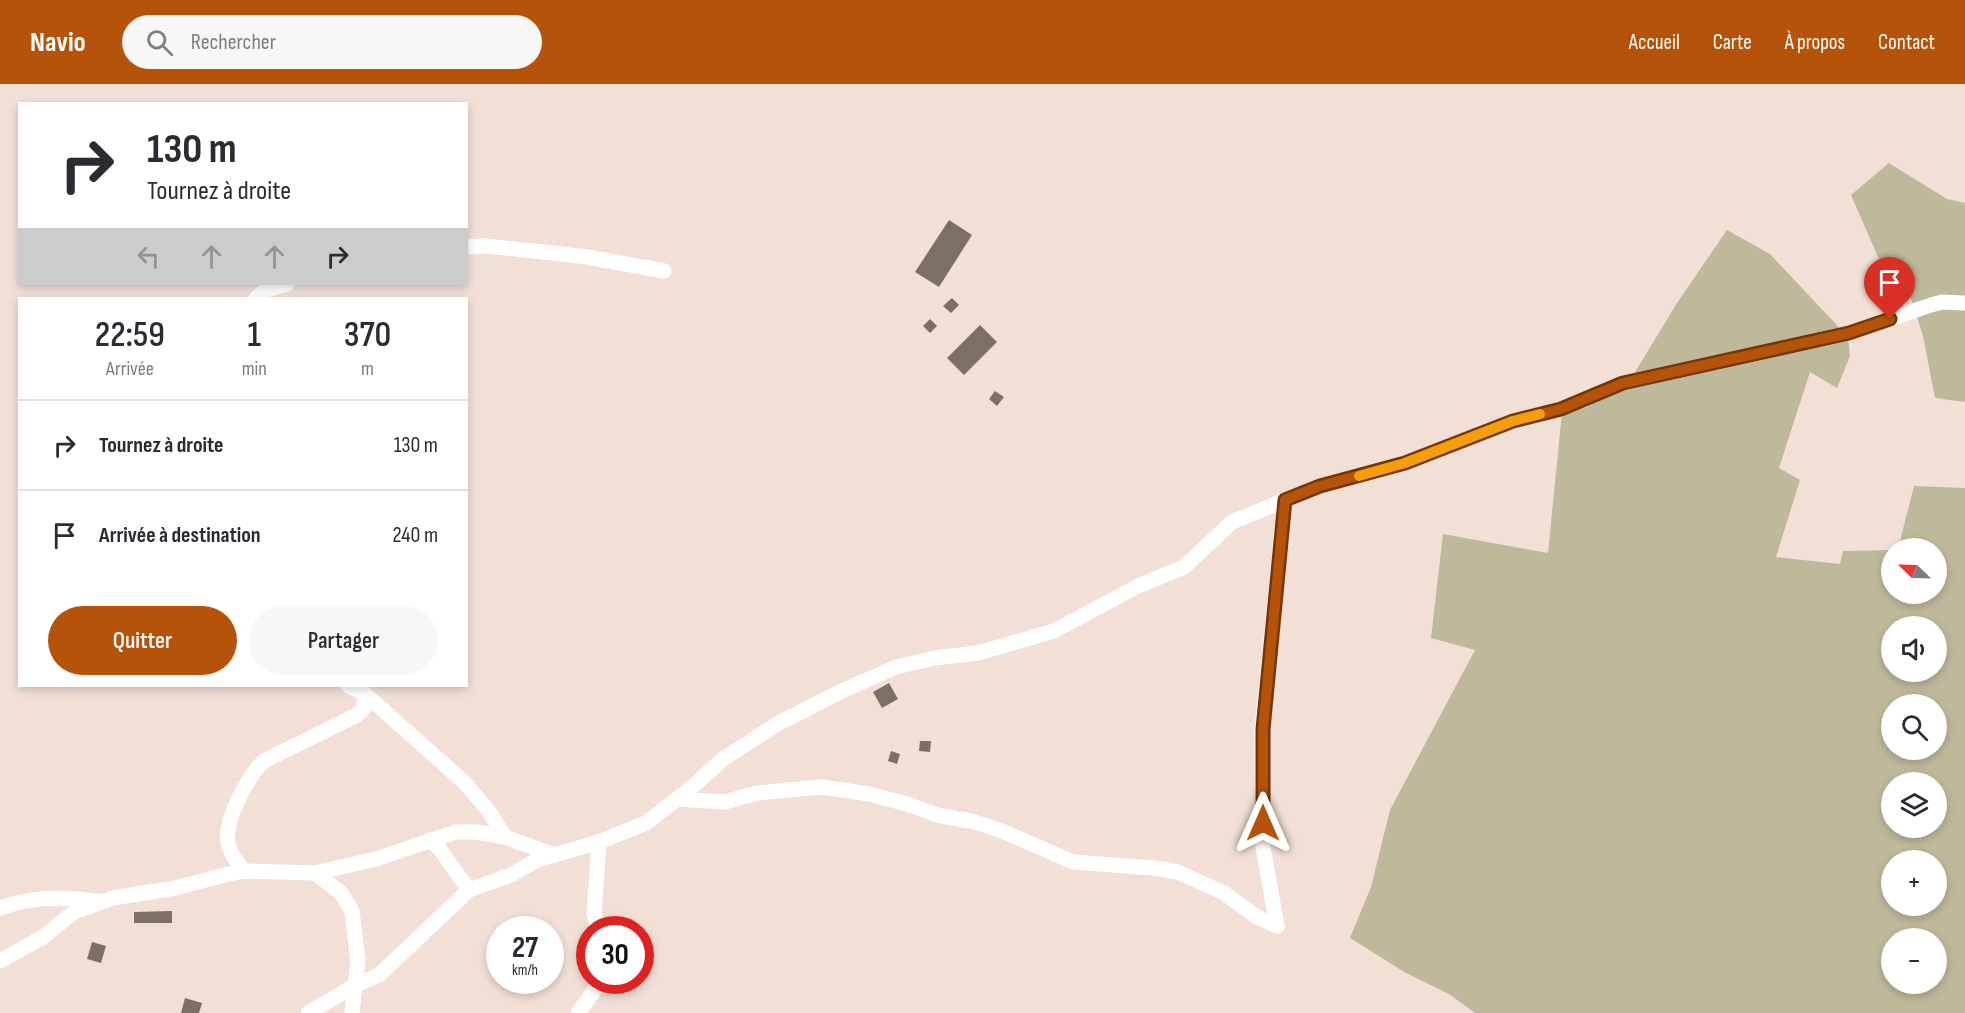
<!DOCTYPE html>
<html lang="fr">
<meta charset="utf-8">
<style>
body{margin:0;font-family:"Sofia Sans Condensed",sans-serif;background:#f7f7f7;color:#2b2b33;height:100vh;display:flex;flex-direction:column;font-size:22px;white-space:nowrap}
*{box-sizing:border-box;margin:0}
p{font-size:20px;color:#7c7c81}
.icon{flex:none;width:33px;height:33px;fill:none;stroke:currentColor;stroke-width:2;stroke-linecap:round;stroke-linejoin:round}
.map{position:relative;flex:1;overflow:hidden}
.side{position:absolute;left:18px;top:213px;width:450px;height:390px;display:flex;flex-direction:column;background:#fff;border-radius:0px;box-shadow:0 3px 9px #0003}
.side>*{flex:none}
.top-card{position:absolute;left:18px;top:18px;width:450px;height:183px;border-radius:0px;box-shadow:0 3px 9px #0003;background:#fff;color:#2b2b33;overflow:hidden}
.needle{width:39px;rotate:293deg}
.buttons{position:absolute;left:1881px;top:454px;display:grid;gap:12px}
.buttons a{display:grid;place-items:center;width:66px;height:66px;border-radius:50%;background:#fff;box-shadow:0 3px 9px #0003;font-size:30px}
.speed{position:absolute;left:486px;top:832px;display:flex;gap:12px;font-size:30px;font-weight:700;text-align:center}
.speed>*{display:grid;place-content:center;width:78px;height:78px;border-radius:50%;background:#fff;box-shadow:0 3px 9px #0003;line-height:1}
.speed small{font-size:15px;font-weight:400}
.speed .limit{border:9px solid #d22;background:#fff;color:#111}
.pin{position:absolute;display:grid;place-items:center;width:51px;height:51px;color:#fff;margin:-62px -26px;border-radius:50% 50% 50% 0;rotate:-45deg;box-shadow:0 0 6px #0007}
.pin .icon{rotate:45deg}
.me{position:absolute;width:66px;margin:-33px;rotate:0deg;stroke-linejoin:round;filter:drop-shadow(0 0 4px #0008)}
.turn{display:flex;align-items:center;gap:21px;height:126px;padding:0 30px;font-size:27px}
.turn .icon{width:78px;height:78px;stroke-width:2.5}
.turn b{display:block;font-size:42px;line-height:51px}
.lanes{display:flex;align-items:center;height:57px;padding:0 30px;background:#0003;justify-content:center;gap:30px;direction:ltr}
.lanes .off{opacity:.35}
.eta{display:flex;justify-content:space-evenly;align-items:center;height:102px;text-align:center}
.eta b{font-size:36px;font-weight:600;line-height:42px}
.primary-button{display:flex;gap:12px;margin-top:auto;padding:12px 30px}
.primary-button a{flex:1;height:69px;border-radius:36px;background:#b45309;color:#fff;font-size:24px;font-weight:600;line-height:69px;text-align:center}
.primary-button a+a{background:#f7f7f7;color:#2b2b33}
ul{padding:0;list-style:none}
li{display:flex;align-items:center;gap:18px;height:90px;padding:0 30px;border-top:2px solid #e1e1e2}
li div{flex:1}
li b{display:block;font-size:22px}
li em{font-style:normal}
header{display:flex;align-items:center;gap:36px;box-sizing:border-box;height:84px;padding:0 30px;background:#b45309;color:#fff}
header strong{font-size:28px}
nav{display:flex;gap:33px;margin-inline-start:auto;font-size:21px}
.search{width:420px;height:54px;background:#f7f7f7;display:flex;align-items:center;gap:15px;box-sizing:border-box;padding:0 21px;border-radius:33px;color:#7c7c81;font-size:22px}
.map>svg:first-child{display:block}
.green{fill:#beb99b;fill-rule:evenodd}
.building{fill:#7b7063}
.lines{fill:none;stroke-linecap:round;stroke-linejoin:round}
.minor{stroke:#fff;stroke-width:15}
.route-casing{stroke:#753606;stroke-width:15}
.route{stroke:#b45309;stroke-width:10}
.slow{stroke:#f59e0b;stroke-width:10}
</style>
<header>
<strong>Navio</strong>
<div class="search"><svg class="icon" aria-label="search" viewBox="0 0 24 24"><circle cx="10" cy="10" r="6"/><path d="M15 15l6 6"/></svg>Rechercher</div>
<nav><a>Accueil</a><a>Carte</a><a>À propos</a><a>Contact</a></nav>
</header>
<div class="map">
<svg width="1965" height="929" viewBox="0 0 1965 929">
<rect width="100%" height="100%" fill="#f2e0d7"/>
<g class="green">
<polygon points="1889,79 1947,115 1965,119 1965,318 1935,314 1923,252 1905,196 1878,173 1851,111"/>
<path d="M1727,146L1770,170L1848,253L1850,272L1837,304L1810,288L1779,384L1800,396L1776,473L1840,480L1843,467L1891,466L1892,510H1936V465H1898L1914,402L1965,404V929H1475L1449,910L1406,889L1350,854L1371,803L1390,726L1475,566L1431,554L1443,450L1548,469L1562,328L1585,324L1626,303L1677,219ZM1892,543H1936V588H1892ZM1892,621H1936V666H1892ZM1892,699H1936V744H1892ZM1892,777H1936V822H1892ZM1892,855H1936V900H1892Z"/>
</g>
<g class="building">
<polygon points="949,136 972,151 939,203 915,188"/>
<polygon points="952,214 959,221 951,229 943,222"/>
<polygon points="930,235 937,242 930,249 923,242"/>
<polygon points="980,241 997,258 964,291 947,274"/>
<polygon points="995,307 1004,313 997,322 989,315"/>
<polygon points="889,599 898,615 882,624 873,608"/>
<polygon points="920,657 931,657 930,668 919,667"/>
<polygon points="891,667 900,670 897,680 888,677"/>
<polygon points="172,827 172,839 134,839 134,828"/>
<polygon points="92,858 106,862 101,879 87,875"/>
<polygon points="507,897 533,897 530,906 507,899"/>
<polygon points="185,914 202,919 199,929 181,929"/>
</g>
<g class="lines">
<g class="minor">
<polyline points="466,163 487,162 588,173 664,187"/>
<polyline points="256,214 266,206 287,200"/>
<polyline points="364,609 465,699 488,726 505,753"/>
<polyline points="677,715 725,718 757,709 822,703 869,710 907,720 937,731 975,738 1002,747 1073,778 1154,784 1178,788 1224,809 1257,833 1277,842"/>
<polyline points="429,756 439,764 469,806"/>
<path d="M244,787C239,780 232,772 229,763C221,740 248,692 264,677L357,631L364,624V609L348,602"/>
<polyline points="315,789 341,809 352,827 358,877 352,929"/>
<path d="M0,824C33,812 66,812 100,818"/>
<polyline points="1277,842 1263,763 1262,645 1285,416"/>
<polyline points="598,846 594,830 599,758"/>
<polyline points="0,877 43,853 74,828 113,814 175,804 229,790 244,787 315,789 376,775 456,748 476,748 505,753 554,771"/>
<polyline points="308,929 354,902 379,891 469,806 511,791 537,776 599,758 646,739 690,705 723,675 777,640 842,607 896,583 935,574 978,569 1054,547 1138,502 1184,483 1232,438 1320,402 1405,379 1513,337 1561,325 1623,299 1849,249 1931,221 1942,218 1965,219"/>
<polyline points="578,929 594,907 597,897"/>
</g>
</g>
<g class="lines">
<defs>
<polyline id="route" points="1263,739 1263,645 1285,416 1320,402 1405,379 1513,337 1561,325 1623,299 1849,249 1890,235"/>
</defs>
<use href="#route" class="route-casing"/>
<use href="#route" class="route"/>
<polyline class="slow" points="1359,392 1405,379 1513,337 1540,330"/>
</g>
</svg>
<div class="buttons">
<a><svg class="needle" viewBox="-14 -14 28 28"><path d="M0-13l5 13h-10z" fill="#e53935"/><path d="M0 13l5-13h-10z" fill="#7c7c81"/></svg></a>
<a><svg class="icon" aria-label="sound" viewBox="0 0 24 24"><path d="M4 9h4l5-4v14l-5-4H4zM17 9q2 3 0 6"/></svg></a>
<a><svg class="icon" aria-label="search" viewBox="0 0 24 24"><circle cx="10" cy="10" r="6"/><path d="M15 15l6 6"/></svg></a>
<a><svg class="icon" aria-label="layers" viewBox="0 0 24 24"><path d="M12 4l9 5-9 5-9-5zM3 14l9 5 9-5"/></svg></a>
<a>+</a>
<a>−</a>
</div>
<div class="speed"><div>27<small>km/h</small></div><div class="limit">30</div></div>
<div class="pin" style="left:1890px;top:235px;background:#d93025"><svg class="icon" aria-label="arrive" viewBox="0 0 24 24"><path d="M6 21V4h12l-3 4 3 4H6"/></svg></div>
<svg class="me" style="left:1263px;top:739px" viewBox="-20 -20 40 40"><path d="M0-17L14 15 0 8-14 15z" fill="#b45309" stroke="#fff" stroke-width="4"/></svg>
<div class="top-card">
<div class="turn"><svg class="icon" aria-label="right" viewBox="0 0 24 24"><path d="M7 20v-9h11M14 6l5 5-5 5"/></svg><div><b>130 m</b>Tournez à droite</div></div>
<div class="lanes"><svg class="icon off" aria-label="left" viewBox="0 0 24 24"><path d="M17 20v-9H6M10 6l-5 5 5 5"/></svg><svg class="icon off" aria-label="ahead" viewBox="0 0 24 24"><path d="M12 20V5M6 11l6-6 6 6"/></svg><svg class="icon off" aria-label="ahead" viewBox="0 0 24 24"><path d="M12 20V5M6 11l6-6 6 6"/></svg><svg class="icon" aria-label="right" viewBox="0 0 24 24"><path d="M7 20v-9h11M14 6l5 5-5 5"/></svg></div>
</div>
<section class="side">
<div class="eta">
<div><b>22:59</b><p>Arrivée</p></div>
<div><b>1</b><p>min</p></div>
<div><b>370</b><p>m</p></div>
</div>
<ul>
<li><svg class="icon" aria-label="right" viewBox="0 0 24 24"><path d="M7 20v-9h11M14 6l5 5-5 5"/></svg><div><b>Tournez à droite</b></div><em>130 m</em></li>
<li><svg class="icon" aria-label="arrive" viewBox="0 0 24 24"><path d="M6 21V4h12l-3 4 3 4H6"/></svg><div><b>Arrivée à destination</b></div><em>240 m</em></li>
</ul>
<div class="primary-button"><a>Quitter</a><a>Partager</a></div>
</section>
</div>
